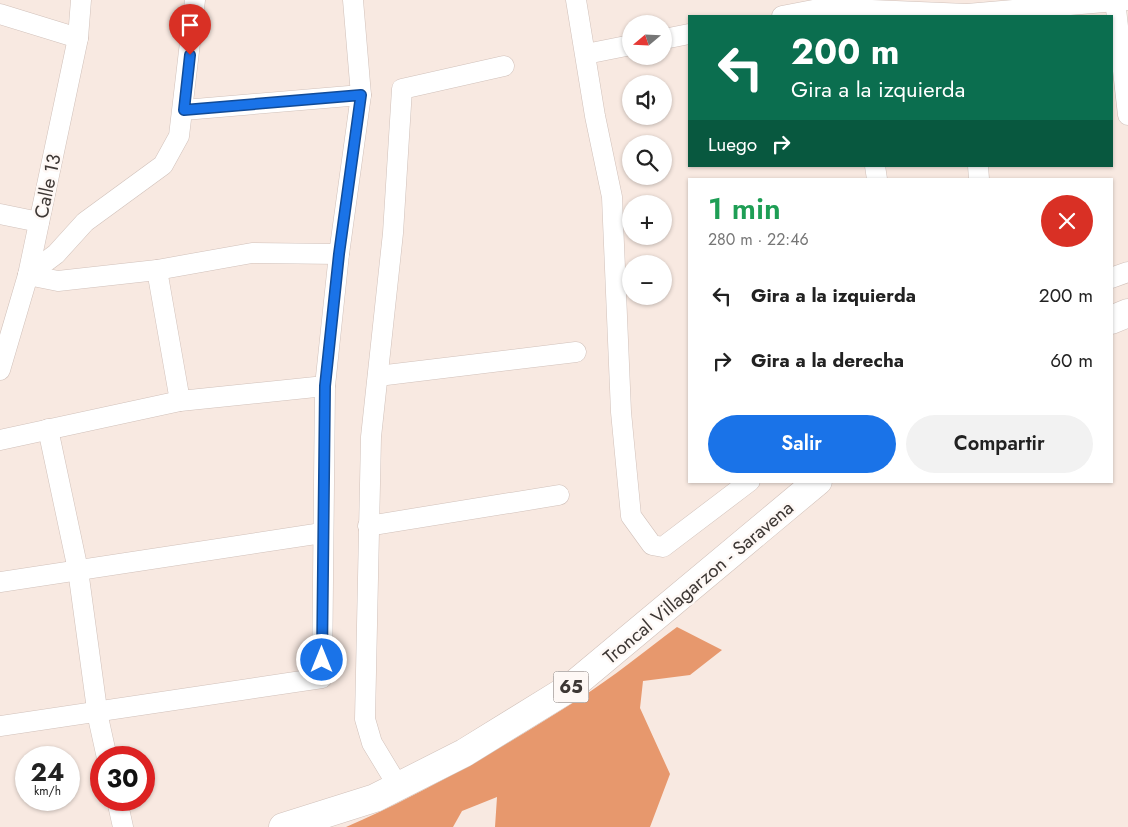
<!DOCTYPE html>
<html lang="es">
<meta charset="utf-8">
<style>
body{margin:0;font-family:Jost,sans-serif;background:#f2f2f2;color:#222;height:100vh;display:flex;flex-direction:column;font-size:19px;white-space:nowrap}
*{box-sizing:border-box;margin:0}
p{font-size:16px;color:#767676}
.icon{flex:none;width:28px;height:28px;fill:none;stroke:currentColor;stroke-width:2;stroke-linecap:round;stroke-linejoin:round}
.map{position:relative;flex:1;overflow:hidden}
.details{position:absolute;left:688px;top:178px;width:425px;height:305px;display:flex;flex-direction:column;background:#fff;border-radius:0px;box-shadow:0 1px 4px #0004}
.details>*{flex:none}
.banner{position:absolute;left:688px;top:15px;width:425px;height:152px;border-radius:0px;box-shadow:0 1px 4px #0004;background:#0b6e4f;color:#fff;overflow:hidden}
.needle{width:32px;rotate:251deg}
.controls{position:absolute;left:622px;top:15px;display:grid;gap:10px}
.controls a{display:grid;place-items:center;width:50px;height:50px;border-radius:50%;background:#fff;box-shadow:0 1px 4px #0004;font-size:25px}
.speed{position:absolute;left:15px;top:746px;display:flex;gap:10px;font-size:25px;font-weight:700;text-align:center}
.speed>*{display:grid;place-content:center;width:65px;height:65px;border-radius:50%;background:#fff;box-shadow:0 1px 4px #0004;line-height:1}
.speed small{font-size:12px;font-weight:400}
.speed .limit{border:8px solid #d22;background:#fff;color:#111}
.pin{position:absolute;display:grid;place-items:center;width:42px;height:42px;color:#fff;margin:-51px -21px;border-radius:50% 50% 50% 0;rotate:-45deg;box-shadow:0 0 5px #0007}
.pin .icon{rotate:45deg}
.me{position:absolute;width:55px;margin:-28px;rotate:0deg;stroke-linejoin:round;filter:drop-shadow(0 0 4px #0008)}
.turn{display:flex;align-items:center;gap:18px;height:105px;padding:0 20px;font-size:22px}
.turn .icon{width:65px;height:65px;stroke-width:2.5}
.turn b{display:block;font-size:35px;line-height:42px}
.then{display:flex;align-items:center;height:48px;padding:0 20px;background:#0003;gap:10px;font-size:19px}
.round{display:grid;place-items:center;flex:none;width:52px;height:52px;border-radius:26px;background:#f2f2f2}
.overview{display:flex;align-items:center;justify-content:space-between;height:85px;padding:0 20px}
h1{font-size:30px;font-weight:600;line-height:38px;color:#1e9e55}
.cta{display:flex;gap:10px;margin-top:auto;padding:10px 20px}
.cta a{flex:1;height:58px;border-radius:30px;background:#1a73e8;color:#fff;font-size:20px;font-weight:600;line-height:58px;text-align:center}
.cta a+a{background:#f2f2f2;color:#222}
ul{padding:0;list-style:none}
li{display:flex;align-items:center;gap:15px;height:65px;padding:0 20px}
li div{flex:1}
li b{display:block;font-size:19px}
li em{font-style:normal}
.map>svg:first-child{display:block}
.forest{fill:#e7986d}
.lines{fill:none;stroke-linecap:round;stroke-linejoin:round}
.street-casing{stroke:#d1c1ba;stroke-width:21}
.primary-casing{stroke:#d1c1ba;stroke-width:29}
.street{stroke:#fff;stroke-width:20}
.primary{stroke:#fff;stroke-width:28}
.route-casing{stroke:#114b97;stroke-width:12}
.route{stroke:#1a73e8;stroke-width:9}
.labels{text-anchor:middle;stroke-width:5;stroke-linejoin:round;paint-order:stroke}
.shield{fill:#fef8f5;stroke:#77716e;stroke-width:1}
.shield-label{font-size:18px;font-weight:bold;fill:#3d3734}
.street-label{font-size:19px;fill:#3d3734;stroke:#fef8f5}
</style>
<div class="map">
<svg width="1128" height="827" viewBox="0 0 1128 827">
<rect width="100%" height="100%" fill="#f8e9e1"/>
<path class="forest" d="M677,627L722,650L690,675L643,681L640,708L670,774L650,827H495L497,797L462,811L453,827H346C427,792 505,746 579,699C613,677 645,651 677,627Z"/>
<g class="lines">
<defs>
<g id="street">
<polyline points="576,0 595,116 612,197 621,412 631,516 652,545 663,547 750,481"/>
<polyline points="1115,0 1128,115"/>
<polyline points="0,14 78,38"/>
<polyline points="782,16 824,8 967,14 1128,0"/>
<polyline points="664,39 689,34"/>
<polyline points="586,54 631,45"/>
<polyline points="184,110 361,95"/>
<polyline points="875,166 877,179"/>
<polyline points="978,166 979,179"/>
<polyline points="0,214 39,222"/>
<polyline points="157,270 180,401"/>
<polyline points="28,275 56,254 85,222 163,165 179,136 195,0"/>
<polyline points="28,275 58,281 157,270 252,253 339,254"/>
<polyline points="1111,278 1128,272"/>
<polyline points="0,370 28,275 78,38 81,0"/>
<polyline points="378,376 576,352"/>
<polyline points="48,429 78,570 98,717 107,758"/>
<polyline points="0,440 180,401 325,386"/>
<polyline points="368,526 559,495"/>
<polyline points="0,582 322,533"/>
<polyline points="0,726 322,678 325,386 339,254 361,95 353,0"/>
<polyline points="398,786 372,743 365,719 371,437 393,233 402,89 504,66"/>
<polyline points="117,800 123,827"/>
</g>
<g id="primary">
<polyline points="1111,320 1128,313"/>
<polyline points="283,827 375,798 464,753 571,687 818,481"/>
</g>
</defs>
<use href="#street" class="street-casing"/>
<use href="#primary" class="primary-casing"/>
<use href="#street" class="street"/>
<use href="#primary" class="primary"/>
</g>
<g class="lines">
<defs>
<polyline id="route" points="190,55 184,110 361,95 339,254 325,386 322,660"/>
</defs>
<use href="#route" class="route-casing"/>
<use href="#route" class="route"/>
</g>
<g class="labels">
<rect class="shield" x="553.5" y="671.5" width="35" height="31" rx="4"/>
<g class="shield-label">
<text x="571" y="693">65</text>
</g>
<g class="street-label">
<text transform="translate(47 186) rotate(-78)" y="7">Calle 13</text>
<text transform="translate(698 582) rotate(-40)" y="7">Troncal Villagarzon - Saravena</text>
</g>
</g>
</svg>
<div class="controls">
<a><svg class="needle" viewBox="-14 -14 28 28"><path d="M0-13l5 13h-10z" fill="#e53935"/><path d="M0 13l5-13h-10z" fill="#767676"/></svg></a>
<a><svg class="icon" aria-label="sound" viewBox="0 0 24 24"><path d="M4 9h4l5-4v14l-5-4H4zM17 9q2 3 0 6"/></svg></a>
<a><svg class="icon" aria-label="search" viewBox="0 0 24 24"><circle cx="10" cy="10" r="6"/><path d="M15 15l6 6"/></svg></a>
<a>+</a>
<a>−</a>
</div>
<div class="speed"><div>24<small>km/h</small></div><div class="limit">30</div></div>
<div class="pin" style="left:190px;top:55px;background:#d93025"><svg class="icon" aria-label="arrive" viewBox="0 0 24 24"><path d="M6 21V4h12l-3 4 3 4H6"/></svg></div>
<svg class="me" style="left:322px;top:660px" viewBox="-20 -20 40 40"><circle r="17" fill="#1a73e8" stroke="#fff" stroke-width="3"/><path d="M0-11L8 9 0 5-8 9z" fill="#fff"/></svg>
<div class="banner">
<div class="turn"><svg class="icon" aria-label="left" viewBox="0 0 24 24"><path d="M17 20v-9H6M10 6l-5 5 5 5"/></svg><div><b>200 m</b>Gira a la izquierda</div></div>
<div class="then">Luego<svg class="icon" aria-label="right" viewBox="0 0 24 24"><path d="M7 20v-9h11M14 6l5 5-5 5"/></svg></div>
</div>
<section class="details">
<div class="overview"><div><h1>1 min</h1><p>280 m · 22:46</p></div><a class="round" style="background:#d93025;color:#fff"><svg class="icon" aria-label="close" viewBox="0 0 24 24"><path d="M6 6l12 12M18 6L6 18"/></svg></a></div>
<ul>
<li><svg class="icon" aria-label="left" viewBox="0 0 24 24"><path d="M17 20v-9H6M10 6l-5 5 5 5"/></svg><div><b>Gira a la izquierda</b></div><em>200 m</em></li>
<li><svg class="icon" aria-label="right" viewBox="0 0 24 24"><path d="M7 20v-9h11M14 6l5 5-5 5"/></svg><div><b>Gira a la derecha</b></div><em>60 m</em></li>
</ul>
<div class="cta"><a>Salir</a><a>Compartir</a></div>
</section>
</div>
